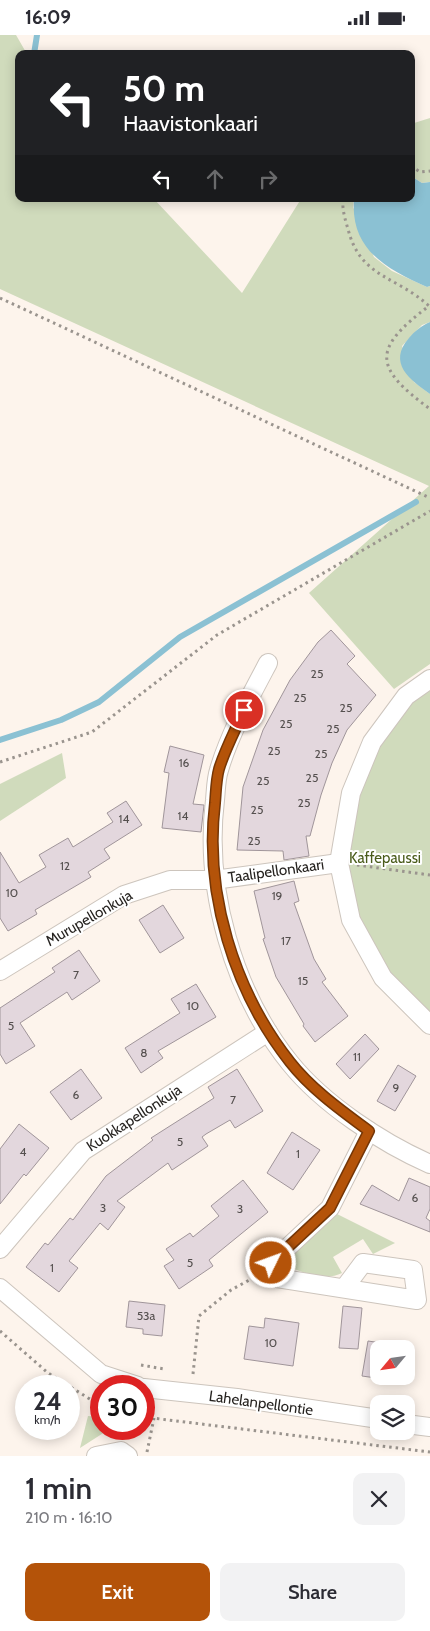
<!DOCTYPE html>
<meta charset="utf-8">
<style>
body{margin:0;font-family:Cabin,sans-serif;background:#f2f2f3;color:#2b2b33;height:100vh;display:flex;flex-direction:column;font-size:19px;white-space:nowrap}
*{box-sizing:border-box;margin:0}
p{font-size:16px;color:#7c7c81}
.icon{flex:none;width:28px;height:28px;fill:none;stroke:currentColor;stroke-width:2;stroke-linecap:round;stroke-linejoin:round}
.map{position:relative;height:1421px;overflow:hidden}
.panel{display:flex;flex-direction:column;background:#fff;flex:1}
.panel>*{flex:none}
.banner{position:absolute;left:15px;top:15px;width:400px;height:152px;border-radius:10px;box-shadow:0 2px 12px #0003;background:#202124;color:#fff;overflow:hidden}
.needle{width:32px;rotate:241deg}
.buttons{position:absolute;left:370px;top:1305px;display:grid;gap:10px}
.buttons a{display:grid;place-items:center;width:45px;height:45px;border-radius:10px;background:#fff;box-shadow:0 2px 12px #0003;font-size:25px}
.speed{position:absolute;left:15px;top:1340px;display:flex;gap:10px;font-size:25px;font-weight:700;text-align:center}
.speed>*{display:grid;place-content:center;width:65px;height:65px;border-radius:50%;background:#fff;box-shadow:0 2px 12px #0003;line-height:1}
.speed small{font-size:12px;font-weight:400}
.speed .limit{border:8px solid #d22;background:#fff;color:#111}
.pin{position:absolute;display:grid;place-items:center;width:42px;height:42px;color:#fff;margin:-21px;border:2px solid #fff;border-radius:50%;box-shadow:0 1px 5px #0007}
.me{position:absolute;width:55px;margin:-28px;rotate:48deg;stroke-linejoin:round;filter:drop-shadow(0 0 4px #0008)}
.turn{display:flex;align-items:center;gap:18px;height:105px;padding:0 25px;font-size:22px}
.turn .icon{width:65px;height:65px;stroke-width:2.5}
.turn b{display:block;font-size:35px;line-height:42px}
.lanes{display:flex;align-items:center;height:48px;padding:0 25px;background:#0003;justify-content:center;gap:25px;direction:ltr}
.lanes .off{opacity:.35}
.round{display:grid;place-items:center;flex:none;width:52px;height:52px;border-radius:10px;background:#f2f2f3}
.head{display:flex;align-items:center;justify-content:space-between;height:85px;padding:0 25px}
h1{font-size:30px;font-weight:600;line-height:38px}
.button{display:flex;gap:10px;margin-top:auto;padding:10px 25px}
.button a{flex:1;height:58px;border-radius:10px;background:#b45309;color:#fff;font-size:20px;font-weight:600;line-height:58px;text-align:center}
.button a+a{background:#f2f2f3;color:#2b2b33}
.status{display:flex;justify-content:space-between;align-items:center;height:35px;padding:0 25px;background:#fff;direction:ltr}
.status svg{height:14px;fill:currentColor}
.map>svg:first-child{display:block}
.green{fill:#d0dbbc}
.water{fill:#8bc1d3}
.lines{fill:none;stroke-linecap:round;stroke-linejoin:round}
.stream{stroke:#8bc1d3;stroke-width:6}
.building{fill:#e3d7dd;stroke:#a0959a}
.street-casing{stroke:#cdc5bd;stroke-width:20}
.path{stroke:#9a948e;stroke-width:3;stroke-dasharray:2.5 4;stroke-linecap:butt}
.street{stroke:#fff;stroke-width:18}
.route-casing{stroke:#753606;stroke-width:12}
.route{stroke:#b45309;stroke-width:9}
.labels{text-anchor:middle;stroke-width:4;stroke-linejoin:round;paint-order:stroke}
.number-label{font-size:12px;fill:#55504f}
.park-label{font-size:15px;fill:#4a5c1b;stroke:#fff}
.street-label{font-size:15px;fill:#262320;stroke:#fff}
</style>
<div class="status"><b>16:09</b><svg viewBox="0 0 49 12"><path d="M0 12V9h3v3zM5 12V6h3v6zM10 12V3h3v9zM15 12V0h3v12zM26 1h20v11H26zM47 4h2v5h-2z"/></svg></div>
<div class="map">
<svg width="430" height="1421" viewBox="0 0 430 1421">
<rect width="100%" height="100%" fill="#fdf4ec"/>
<g class="green">
<polygon points="0,0 16,0 27,19 19,19 19,164 154,164 242,258 301,164 354,164 353,172 374,222 392,236 427,252 430,251 430,287 422,290 402,311 414,347 430,359 430,629 394,654 309,558 429,451 0,254"/>
<polygon points="430,83 430,147 422,148 411,141 411,89"/>
<polygon points="430,644 430,990 351,885 343,802 372,707"/>
<polygon points="62,718 66,743 0,786 0,749"/>
<path d="M335,1178L395,1208L373,1219L363,1204L333,1222L342,1238C325,1247 296,1237 282,1227Z"/>
<polygon points="88,1381 101,1382 101,1394 138,1394 136,1402 108,1395 80,1413"/>
</g>
<g class="water">
<path d="M411,141L422,148L430,147V251L427,252C387,234 350,215 354,164H411Z"/>
<path d="M430,287V359C410,345 387,328 409,303C415,296 421,291 430,287Z"/>
</g>
<g class="lines">
<g class="stream">
<polyline points="34,19 37,0"/>
<polyline points="0,705 61,685 99,667 180,602 416,467"/>
</g>
</g>
<g class="building">
<polygon points="331,595 355,621 347,629 376,660 347,695 332,728 321,760 310,801 306,801 309,821 284,825 283,816 237,815 243,752 263,695 290,645 318,607"/>
<polygon points="170,711 204,720 193,769 204,770 201,797 162,793 169,738 164,737"/>
<polygon points="126,766 142,790 104,814 110,823 88,837 91,842 35,875 37,879 8,896 0,883 0,817 19,848 46,832 39,820 68,803 73,812 113,787 107,778"/>
<polygon points="294,846 299,866 294,868 314,924 326,944 322,947 348,981 315,1007 303,991 304,989 276,942 263,904 265,903 254,856"/>
<polygon points="163,870 184,903 160,918 139,885"/>
<polygon points="79,915 100,946 72,965 67,957 20,988 35,1011 6,1029 0,1019 0,973 55,937 52,933"/>
<polygon points="196,949 216,982 158,1016 163,1023 141,1038 125,1013 180,978 171,964"/>
<polygon points="365,999 379,1014 350,1044 336,1029"/>
<polygon points="398,1030 416,1041 395,1076 377,1066"/>
<polygon points="81,1034 102,1063 71,1085 50,1057"/>
<polygon points="237,1034 263,1076 235,1093 230,1085 206,1099 202,1102 208,1111 172,1135 168,1128 117,1166 125,1172 108,1195 100,1188 69,1226 78,1233 59,1257 26,1232 45,1208 48,1210 70,1183 73,1185 106,1141 153,1105 151,1103 214,1063 208,1052"/>
<polygon points="19,1089 49,1113 26,1141 24,1139 0,1169 0,1114"/>
<polygon points="292,1097 320,1115 293,1155 267,1138"/>
<polygon points="409,1143 430,1152 430,1174 426,1183 430,1186 430,1197 360,1169 372,1150 399,1166"/>
<polygon points="243,1145 268,1177 209,1225 213,1231 179,1254 164,1231 174,1225 166,1214 190,1198 193,1202 219,1181 211,1171"/>
<polygon points="129,1266 165,1270 162,1301 143,1299 143,1294 126,1292"/>
<polygon points="343,1271 362,1273 358,1314 339,1313"/>
<polygon points="265,1283 299,1288 293,1331 244,1324 249,1291 264,1293"/>
<polygon points="368,1306 409,1312 406,1333 406,1314 379,1314 379,1341 405,1341 404,1347 362,1341"/>
</g>
<g class="lines">
<defs>
<g id="street">
<path d="M268,628C251,660 229,700 219,735C216,744 216,755 215,765C204,854 233,957 290,1028C323,1069 382,1108 430,1129"/>
<polyline points="430,644 406,661 372,707 351,758 339,828 351,885 383,943 430,990"/>
<polyline points="0,936 124,860 170,845 214,845 339,828"/>
<polyline points="0,1214 83,1116 268,997"/>
<polyline points="345,1252 363,1228 413,1235 417,1265 277,1243 267,1235 271,1228 330,1173 369,1096"/>
<polyline points="0,1253 101,1339 138,1351"/>
<polyline points="144,1353 237,1363 379,1384"/>
<polyline points="406,1389 430,1392"/>
<polyline points="96,1421 121,1416 128,1421"/>
</g>
</defs>
<use href="#street" class="street-casing"/>
<g class="path">
<polyline points="411,131 420,137 430,136"/>
<path d="M343,164C342,174 345,184 348,194C360,243 397,241 429,271C372,314 373,332 430,374"/>
<polyline points="0,263 430,463"/>
<polyline points="0,727 92,697 217,600 430,476"/>
<polyline points="357,830 430,840"/>
<polyline points="0,1296 48,1338 101,1371"/>
<polyline points="141,1330 164,1334"/>
<polyline points="193,1339 199,1281 231,1255 253,1243"/>
<polyline points="388,1367 400,1369"/>
<polyline points="144,1382 430,1417"/>
<polyline points="147,1417 154,1383"/>
</g>
<use href="#street" class="street"/>
</g>
<g class="lines">
<defs>
<path id="route" d="M244,675C236,694 225,714 219,734C216,745 216,757 215,768C204,858 234,956 290,1027C311,1054 342,1076 369,1096L330,1173L271,1228"/>
</defs>
<use href="#route" class="route-casing"/>
<use href="#route" class="route"/>
</g>
<g class="labels">
<g class="number-label">
<text x="317" y="643">25</text>
<text x="300" y="667">25</text>
<text x="346" y="677">25</text>
<text x="286" y="693">25</text>
<text x="333" y="698">25</text>
<text x="274" y="720">25</text>
<text x="321" y="723">25</text>
<text x="184" y="732">16</text>
<text x="312" y="747">25</text>
<text x="263" y="750">25</text>
<text x="304" y="772">25</text>
<text x="257" y="779">25</text>
<text x="183" y="785">14</text>
<text x="124" y="788">14</text>
<text x="254" y="810">25</text>
<text x="65" y="835">12</text>
<text x="12" y="862">10</text>
<text x="277" y="865">19</text>
<text x="286" y="910">17</text>
<text x="76" y="944">7</text>
<text x="303" y="950">15</text>
<text x="193" y="975">10</text>
<text x="11" y="995">5</text>
<text x="144" y="1022">8</text>
<text x="357" y="1026">11</text>
<text x="396" y="1057">9</text>
<text x="76" y="1064">6</text>
<text x="233" y="1069">7</text>
<text x="180" y="1111">5</text>
<text x="23" y="1121">4</text>
<text x="298" y="1123">1</text>
<text x="415" y="1167">6</text>
<text x="103" y="1177">3</text>
<text x="240" y="1178">3</text>
<text x="190" y="1232">5</text>
<text x="52" y="1237">1</text>
<text x="146" y="1285">53a</text>
<text x="271" y="1312">10</text>
</g>
<g class="park-label">
<text x="385" y="828">Kaffepaussi</text>
</g>
<g class="street-label">
<text transform="translate(276 836) rotate(-8)" y="5">Taalipellonkaari</text>
<text transform="translate(89 883) rotate(-30)" y="5">Murupellonkuja</text>
<text transform="translate(134 1083) rotate(-33)" y="5">Kuokkapellonkuja</text>
<text transform="translate(261 1368) rotate(8)" y="5">Lahelanpellontie</text>
</g>
</g>
</svg>
<div class="buttons">
<a><svg class="needle" viewBox="-14 -14 28 28"><path d="M0-13l5 13h-10z" fill="#e53935"/><path d="M0 13l5-13h-10z" fill="#7c7c81"/></svg></a>
<a><svg class="icon" aria-label="layers" viewBox="0 0 24 24"><path d="M12 4l9 5-9 5-9-5zM3 14l9 5 9-5"/></svg></a>
</div>
<div class="speed"><div>24<small>km/h</small></div><div class="limit">30</div></div>
<div class="pin" style="left:244px;top:675px;background:#d93025"><svg class="icon" aria-label="arrive" viewBox="0 0 24 24"><path d="M6 21V4h12l-3 4 3 4H6"/></svg></div>
<svg class="me" style="left:271px;top:1228px" viewBox="-20 -20 40 40"><circle r="17" fill="#b45309" stroke="#fff" stroke-width="3"/><path d="M0-11L8 9 0 5-8 9z" fill="#fff"/></svg>
<div class="banner">
<div class="turn"><svg class="icon" aria-label="left" viewBox="0 0 24 24"><path d="M17 20v-9H6M10 6l-5 5 5 5"/></svg><div><b>50 m</b>Haavistonkaari</div></div>
<div class="lanes"><svg class="icon" aria-label="left" viewBox="0 0 24 24"><path d="M17 20v-9H6M10 6l-5 5 5 5"/></svg><svg class="icon off" aria-label="ahead" viewBox="0 0 24 24"><path d="M12 20V5M6 11l6-6 6 6"/></svg><svg class="icon off" aria-label="right" viewBox="0 0 24 24"><path d="M7 20v-9h11M14 6l5 5-5 5"/></svg></div>
</div>
</div>
<section class="panel">
<div class="head"><div><h1>1 min</h1><p>210 m · 16:10</p></div><a class="round"><svg class="icon" aria-label="close" viewBox="0 0 24 24"><path d="M6 6l12 12M18 6L6 18"/></svg></a></div>
<div class="button"><a>Exit</a><a>Share</a></div>
</section>
